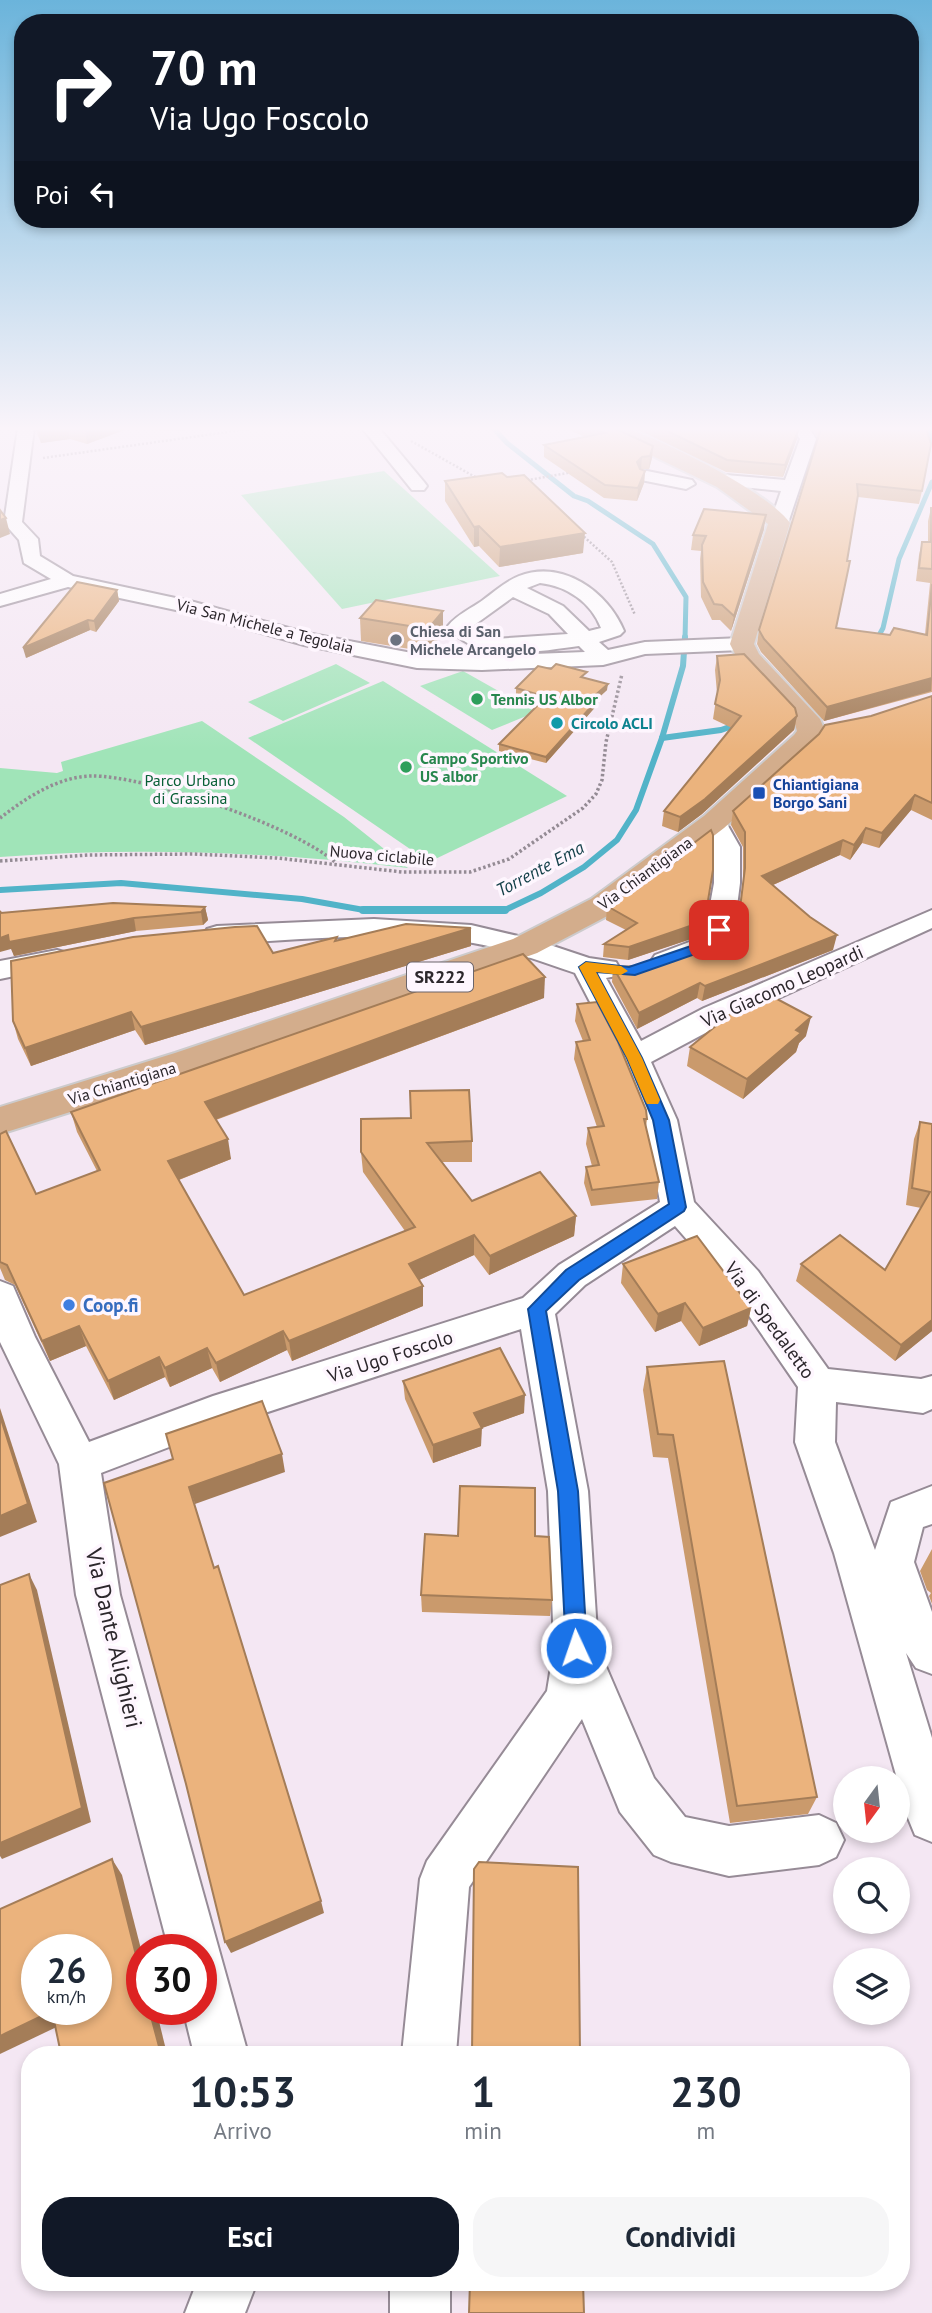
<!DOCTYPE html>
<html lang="it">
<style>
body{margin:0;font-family:"PT Sans",sans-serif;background:#f6f6f7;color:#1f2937;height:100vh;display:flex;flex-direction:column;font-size:26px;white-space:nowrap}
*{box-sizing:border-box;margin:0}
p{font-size:23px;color:#747a83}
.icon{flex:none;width:38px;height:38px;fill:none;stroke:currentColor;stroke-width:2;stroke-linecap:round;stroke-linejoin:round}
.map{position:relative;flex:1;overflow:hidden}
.drawer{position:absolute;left:21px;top:2046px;width:889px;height:245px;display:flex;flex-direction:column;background:#fff;border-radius:28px;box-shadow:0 4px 10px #0003}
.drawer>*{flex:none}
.guide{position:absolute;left:14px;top:14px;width:905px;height:214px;border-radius:28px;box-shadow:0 4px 10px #0003;background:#111827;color:#fff;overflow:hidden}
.needle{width:46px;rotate:195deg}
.fabs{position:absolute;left:833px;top:1766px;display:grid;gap:14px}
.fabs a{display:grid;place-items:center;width:77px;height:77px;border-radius:50%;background:#fff;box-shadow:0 4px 10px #0003;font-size:35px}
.speed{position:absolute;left:21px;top:1934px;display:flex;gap:14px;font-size:35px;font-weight:700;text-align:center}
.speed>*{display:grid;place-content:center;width:91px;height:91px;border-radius:50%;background:#fff;box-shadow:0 4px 10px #0003;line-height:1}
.speed small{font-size:18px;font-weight:400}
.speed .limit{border:10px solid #d22;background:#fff;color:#111}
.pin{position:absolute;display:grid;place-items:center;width:60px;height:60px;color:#fff;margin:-30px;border-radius:14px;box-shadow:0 4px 10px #0006}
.me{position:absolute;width:77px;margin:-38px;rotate:357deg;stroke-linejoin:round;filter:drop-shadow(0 0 5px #0008)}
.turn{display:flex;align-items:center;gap:24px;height:147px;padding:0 21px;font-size:32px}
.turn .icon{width:91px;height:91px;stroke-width:2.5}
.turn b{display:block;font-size:49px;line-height:60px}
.then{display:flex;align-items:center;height:66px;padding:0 21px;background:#0003;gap:14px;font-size:26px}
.eta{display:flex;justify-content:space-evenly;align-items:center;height:119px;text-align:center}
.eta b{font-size:42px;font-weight:600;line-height:49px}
.cta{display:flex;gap:14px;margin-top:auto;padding:14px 21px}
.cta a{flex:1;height:80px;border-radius:28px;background:#111827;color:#fff;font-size:28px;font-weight:600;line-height:80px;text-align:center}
.cta a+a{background:#f6f6f7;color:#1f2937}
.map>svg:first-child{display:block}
.green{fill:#a0e4b8}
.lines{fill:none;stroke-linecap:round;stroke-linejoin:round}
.stream-far2{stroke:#51b3c8;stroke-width:5}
.stream-far1{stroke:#51b3c8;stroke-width:6}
.stream{stroke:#51b3c8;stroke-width:8}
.minor-casing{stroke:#968b96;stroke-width:4}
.major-casing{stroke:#cccbcc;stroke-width:4}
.path-far1{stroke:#948b94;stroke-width:2.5;stroke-dasharray:2 2;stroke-linecap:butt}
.path{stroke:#948b94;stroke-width:3.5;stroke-dasharray:2.5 2.5;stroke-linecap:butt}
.minor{fill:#fff;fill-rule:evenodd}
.major{fill:#d3ad8c;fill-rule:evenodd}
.wall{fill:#ca9a6c}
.shaded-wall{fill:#a47d58}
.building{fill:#ebb37d;stroke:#a47d58;stroke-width:2;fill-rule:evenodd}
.route{fill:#1a73e8;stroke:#114b97;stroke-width:2}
.slow{fill:#f59e0b}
.worship-dot{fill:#6b7280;stroke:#fef6fe;stroke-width:2.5}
.leisure-dot{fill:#2e9e5b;stroke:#fef6fe;stroke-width:2.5}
.culture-dot{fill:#0f9aa8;stroke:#fef6fe;stroke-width:2.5}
.transit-dot{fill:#1a4fb4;stroke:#fef6fe;stroke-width:2.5}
.shop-dot{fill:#3f7fe0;stroke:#fef6fe;stroke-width:2.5}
.labels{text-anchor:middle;stroke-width:7;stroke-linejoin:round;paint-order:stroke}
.far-street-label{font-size:16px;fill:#2c272c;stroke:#fef6fe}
.far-worship-label{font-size:16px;font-weight:bold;fill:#5b616d;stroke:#fef6fe;text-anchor:start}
.far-leisure-label{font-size:16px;font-weight:bold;fill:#27864d;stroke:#fef6fe;text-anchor:start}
.far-culture-label{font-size:16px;font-weight:bold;fill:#0d838f;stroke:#fef6fe;text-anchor:start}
.far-park-label{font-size:16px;fill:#085f36;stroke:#fef6fe}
.far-transit-label{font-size:16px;font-weight:bold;fill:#164399;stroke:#fef6fe;text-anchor:start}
.far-water-label{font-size:18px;font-style:italic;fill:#123f48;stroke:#fef6fe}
.shield{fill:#fef6fe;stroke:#6b656b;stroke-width:2}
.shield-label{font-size:18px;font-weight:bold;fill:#2c272c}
.street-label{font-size:19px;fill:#2c272c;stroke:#fef6fe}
.shop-label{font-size:19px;font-weight:bold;fill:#366cbe;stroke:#fef6fe;text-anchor:start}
.near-street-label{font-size:23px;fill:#2c272c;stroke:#fef6fe}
</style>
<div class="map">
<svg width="932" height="2313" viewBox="0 0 932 2313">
<rect width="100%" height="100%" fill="#f4e7f3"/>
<g class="green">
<polygon points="384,471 500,576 342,609 241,495"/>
<polygon points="336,664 370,683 283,721 248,702"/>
<polygon points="463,671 536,712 492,730 420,686"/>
<polygon points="383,681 567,796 429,862 248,738"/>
<path d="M202,721L344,817L408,868C273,852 136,847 0,857V768L57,773L63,771L61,762Z"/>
</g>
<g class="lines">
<g class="stream-far2">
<polyline points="493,428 507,443 574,496 588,501 653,544 686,597 685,639"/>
<polyline points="929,428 932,441"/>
<polyline points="877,639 883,628 899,559 932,482"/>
</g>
<g class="stream-far1">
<polyline points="874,644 878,637"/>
<polyline points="662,738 721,730 741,723"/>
<polyline points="0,890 121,883 302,899 364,910 505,910 541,893 584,867 617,840 636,810 662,738 683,666 685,637"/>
</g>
<polyline class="stream" points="363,910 505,910"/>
<defs>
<g id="minor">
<path d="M18,428H34L22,522L38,539L40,556L73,576L194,602L307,633L417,654L482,656L585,652L579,646C539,651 476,665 448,626C456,615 472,608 483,600C494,592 506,581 519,576C563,559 608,592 624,631L620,635L599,642L608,650L645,642L742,638L750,639L753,644L750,649L742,650L645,654L603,665L482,670L417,668L304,645L190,613L68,587L0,606V594L51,579L24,563L19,540L4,523ZM540,583C567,586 591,602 601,628L589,631L563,606L527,588ZM513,597L549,614L568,634L494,639L473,626Z"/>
<polygon points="362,428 379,428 424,482 427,486 424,490 412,490"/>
<polygon points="793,428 809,428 816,439 788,523 779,529 770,523 781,491 714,484 705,479 714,474 785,480 800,439"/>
<polygon points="647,471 692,480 695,484 686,489 641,480 638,476 641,472"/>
<polygon points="714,814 723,817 740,847 740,883 734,930 712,953 665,970 655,967 651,961 655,955 692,941 706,927 714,883 714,847 701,822 705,817"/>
<path d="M932,910V928L726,1022L651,1062L677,1120L694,1202L758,1271L828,1369L921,1379L932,1376V1409L923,1413L836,1402L835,1442L875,1550L891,1502L932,1486V1524L923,1527L914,1562L932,1612V1674L916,1668L906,1653L932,1738V1842L915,1835L908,1818L834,1553L795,1442L798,1387L732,1291L675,1226L585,1285L555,1314L588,1491L598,1648L654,1778L685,1817L729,1826L819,1815L836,1823L844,1840L836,1857L819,1865L729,1876L671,1862L654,1855L620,1812L582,1719L469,1887L456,2054H402L420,1879L427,1861L547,1691L554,1648L548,1491L521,1329L219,1428L101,1473L120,1595L248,2054H194L183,2009H201V1950H169L76,1595L59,1464L0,1342V1281L13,1286L35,1337L89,1442L213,1396L523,1298L559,1265L660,1202L645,1120L619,1058L575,973C541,961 508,949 473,943C393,930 298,940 217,944L207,941L203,935L207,929L217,926L374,919L471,925L535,940L589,958L616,962L620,969L616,976L606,978L641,1041L704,1008Z"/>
<polygon points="57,950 67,953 71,959 67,965 0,979 0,961"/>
<polygon points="197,2282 257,2282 245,2313 185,2313"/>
<rect x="390" y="2282" width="60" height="31"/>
</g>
<path id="major" d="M600,428C609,428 619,426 627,429C664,440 769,493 790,523L754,644L759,654L820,719L825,731L814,747L724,828L613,913L537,953L201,1071L0,1134V1107L175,1053L513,939L591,899L704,816L794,735L797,731L794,721L739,662L730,644L768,524L717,487L603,432Z"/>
</defs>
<use href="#minor" class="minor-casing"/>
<use href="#major" class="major-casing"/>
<g class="path-far1">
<polyline points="411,441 477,478"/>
<polyline points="43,458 256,428"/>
<polyline points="523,481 573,472"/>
<polyline points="581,534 612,562 635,615"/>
</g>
<g class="path">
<path d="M0,818C26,798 57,777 91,776C145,775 297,827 336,863"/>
<polyline points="0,861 89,855 194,854 277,858 402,872 470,872 509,859 583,808 596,794 602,780 606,742 622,674"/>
</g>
<use href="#minor" class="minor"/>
<use href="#major" class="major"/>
</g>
<g class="wall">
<polygon points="35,428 187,428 184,431 127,429 87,444 70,439 41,443"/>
<polygon points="565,428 614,428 653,446 652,458 649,469 641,469 645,471 644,483 637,501 604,498 544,457 544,445 585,437"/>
<polygon points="630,428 799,428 797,439 783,477 726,472 645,433"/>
<polygon points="812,428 926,428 922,491 919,504 858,497 836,628 890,635 925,634 930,583 916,581 919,555 922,542 928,542 928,521 931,508 932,508 932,692 824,721 761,652 757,644 759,630 818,438"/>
<polygon points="445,481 583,553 499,567 479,546 474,547 445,501"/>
<polygon points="764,529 731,631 720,620 712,620 701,597 700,559 701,551 691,550 693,535"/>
<polygon points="117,590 119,601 96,632 90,630 26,658"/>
<polygon points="376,600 443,633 428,652 361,641 360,618"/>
<polygon points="717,656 797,716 794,730 702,814 678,832 662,826 664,811 732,728 713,719 717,693 715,670"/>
<polygon points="586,678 607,690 598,698 598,704 546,763 499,751 499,744 541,702 516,694 516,688"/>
<polygon points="932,696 932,820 911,810 879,848 862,843 850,860 840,855 773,885 833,950 702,1001 697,998 637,1029 612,982 613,967 642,966 715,940 738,917 743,883 743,847 731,825 733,811 871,716"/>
<polygon points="607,906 704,926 691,939 628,960 603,957 604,944 626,930 606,920"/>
<polygon points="205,907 208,920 203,925 136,931 14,956 1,913"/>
<polygon points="337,941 471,946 145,1045 135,1030 31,1066 18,1039 13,1021 273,953"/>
<polygon points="544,998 216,1120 231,1159 179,1180 244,1295 405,1231 363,1172 361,1152 361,1119 472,1141 472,1162 442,1162 472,1201 576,1216 574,1236 489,1275 474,1255 419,1280 423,1306 292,1361 287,1350 220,1382 212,1368 170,1387 165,1377 114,1400 86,1346 50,1361 15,1285 5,1280 0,1268 0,1134 36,1194 97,1171 77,1132 71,1112"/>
<polygon points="577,1004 647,1119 646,1127 659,1182 657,1199 591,1206 584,1183 586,1167 592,1166 586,1144 588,1128 597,1127 574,1059 576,1042 583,1041 575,1021"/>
<polygon points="806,1036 799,1043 796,1052 743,1099 687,1066 690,1047"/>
<polygon points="920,1122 932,1124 932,1331 895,1361 796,1281 801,1264 885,1270 921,1208 906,1205 914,1139"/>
<polygon points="623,1264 751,1308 747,1326 699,1346 681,1321 655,1332 621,1283"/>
<polygon points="647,1367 817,1797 808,1814 730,1823 668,1458 653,1457 643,1390"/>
<polygon points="403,1381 524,1413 481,1428 481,1446 433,1463 405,1399"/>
<polygon points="458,1536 535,1536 552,1600 550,1616 422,1612 421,1595"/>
<polygon points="932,1549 932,1604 929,1596 931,1593 927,1590 920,1571"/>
</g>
<g class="shaded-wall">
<polygon points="43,428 68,428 70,439 41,443 38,429"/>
<polygon points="89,428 126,428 127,429 87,444 85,429"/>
<polygon points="799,428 797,439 783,477 785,465"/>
<polygon points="653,446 652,458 649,469 650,456"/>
<polygon points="642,457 641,469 637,462"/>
<polygon points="645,471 644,483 637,501 638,488"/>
<polygon points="766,515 764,529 731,631 734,616"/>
<polygon points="6,518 10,534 0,538 0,520"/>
<polygon points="479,526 479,546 474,547 474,527"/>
<polygon points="585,533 583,553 499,567 500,547"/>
<polygon points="117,590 119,601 96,632 94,621"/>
<polygon points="443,611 443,633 428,652 428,629"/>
<polygon points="88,620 90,630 26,658 23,648"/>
<polygon points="932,678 931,691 824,721 827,707"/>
<polygon points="608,684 607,690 593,703 593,697"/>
<polygon points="599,698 598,704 546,763 546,757"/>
<polygon points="797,716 794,730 702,814 678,832 680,817"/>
<polygon points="915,795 911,810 879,848 882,833"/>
<polygon points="866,828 862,843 850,860 854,845"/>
<polygon points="843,840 840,855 759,891 762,876"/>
<polygon points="713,870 704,926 691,939 628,960 629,947"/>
<polygon points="205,907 208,920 203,925 201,912"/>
<polygon points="134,918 136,931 14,956 11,949 0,952 0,938 8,935"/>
<polygon points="471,928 471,946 145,1045 141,1027"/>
<polygon points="837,935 833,950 702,1001 705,986"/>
<polygon points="545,977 544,998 209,1122 205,1102"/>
<polygon points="700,983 697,998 637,1029 639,1013"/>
<polygon points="131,1012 135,1030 31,1066 25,1048"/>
<polygon points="811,1017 806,1036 799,1043 796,1052 743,1099 747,1079 796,1030"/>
<polygon points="228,1139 231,1159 173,1182 168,1161"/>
<polygon points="576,1216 574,1236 489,1275 490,1256"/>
<polygon points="474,1235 474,1255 410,1284 409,1264"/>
<polygon points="423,1286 423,1306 292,1361 289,1341"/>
<polygon points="685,1303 681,1321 655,1332 658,1314"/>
<polygon points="751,1308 747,1326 699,1346 703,1328"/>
<polygon points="932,1320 932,1331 895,1361 901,1345"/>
<polygon points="79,1326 86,1346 50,1361 42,1341"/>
<polygon points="283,1331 287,1350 220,1382 216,1363"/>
<polygon points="207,1348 212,1368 170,1387 165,1368"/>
<polygon points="159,1357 165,1377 114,1400 108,1381"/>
<polygon points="525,1395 524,1413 474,1431 474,1413"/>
<polygon points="0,1408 37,1522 0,1537"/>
<polygon points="482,1428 481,1446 433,1463 433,1445"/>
<polygon points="282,1454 285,1472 195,1504 189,1487"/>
<polygon points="29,1574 37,1590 91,1822 2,1859 0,1856 0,1843"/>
<polygon points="112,1859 122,1875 142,1953 142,1979"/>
<polygon points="321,1901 324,1913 231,1953 225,1942"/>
<polygon points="149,2009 156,2009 167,2054 161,2054"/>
<polygon points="52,2011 65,2023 0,2054 0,2036"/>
</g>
<g class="building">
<polygon points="593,428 614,428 653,446 650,456 642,457 637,462 640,469 645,471 638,488 605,485 544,445 605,433"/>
<polygon points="661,428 799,428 785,465 727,460"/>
<polygon points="821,428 926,428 931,444 922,491 857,484 858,495 847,561 850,561 836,628 890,635 894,628 927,635 932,584 932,678 827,707 764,639 759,630"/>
<polygon points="502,473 507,477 524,475 585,533 500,547 479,526 474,527 445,481"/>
<polygon points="931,508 932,508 932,569 919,568 922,542 931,542"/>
<polygon points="704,509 766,515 734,616 722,605 714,604 703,582 702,545 706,536 693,535"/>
<polygon points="0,510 6,518 0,520"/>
<polygon points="77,582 117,590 94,621 88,620 23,648"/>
<polygon points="376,600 443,611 428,629 360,618"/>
<polygon points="744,654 795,708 797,716 705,799 680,817 664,811 741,716 715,704 720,680 717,656"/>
<polygon points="556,664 587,672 581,677 608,684 593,697 599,698 546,757 499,744 546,697 516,688 538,666 551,669"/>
<polygon points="932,696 932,803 915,795 882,833 866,828 854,845 843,840 762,876 810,917 837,935 705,986 700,983 639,1013 613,967 642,966 715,940 739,916 745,868 745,832 733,811 819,734 825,725 871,716"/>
<polygon points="711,830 713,835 713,870 706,913 693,925 629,947 604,944 637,923 607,906 681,858 682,852"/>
<polygon points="113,903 205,907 201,912 134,918 9,942 8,935 0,938 0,911 1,913"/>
<polygon points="406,924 471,928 141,1027 131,1012 25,1048 13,1021 11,961 133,937 235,927 257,926 273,953 337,937 335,941"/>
<polygon points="523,954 545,977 205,1102 228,1139 168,1161 244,1295 415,1227 361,1152 361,1119 411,1118 410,1091 469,1090 472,1141 427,1143 472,1201 540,1172 576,1216 490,1256 474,1235 409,1264 423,1286 289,1341 283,1331 216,1363 207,1348 165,1368 159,1357 108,1381 79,1326 42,1341 7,1265 0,1262 0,1134 6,1131 36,1194 100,1170 71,1112"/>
<polygon points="762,991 811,1017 796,1030 801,1033 747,1079 690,1047 755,994"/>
<polygon points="597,1002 618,1042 646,1110 647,1119 644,1119 659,1182 592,1190 586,1167 599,1165 588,1128 604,1126 576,1042 590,1040 577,1004"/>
<polygon points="920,1122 932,1124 932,1320 901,1345 801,1264 840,1235 885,1270 930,1192 912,1188"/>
<polygon points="697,1236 751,1308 703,1328 685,1303 658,1314 623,1264"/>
<polygon points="500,1348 525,1395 474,1413 482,1428 433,1445 403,1381"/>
<polygon points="724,1361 817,1797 737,1806 673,1435 658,1434 647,1367"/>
<polygon points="262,1401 282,1454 189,1487 214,1568 218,1566 321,1901 225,1942 186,1784 104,1483 173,1459 166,1434"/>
<polygon points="0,1416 28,1504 0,1516"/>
<polygon points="460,1486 535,1488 535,1536 549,1537 552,1600 421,1595 425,1534 458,1536"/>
<polygon points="29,1574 82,1808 0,1843 0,1585"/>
<path d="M112,1859L142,1979V2009H149L161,2054H61L52,2011L0,2036V1909ZM37,1950H96V2009H37Z"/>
<polygon points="479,1862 578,1867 580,2054 472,2054 474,1869"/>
<polygon points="470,2282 583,2282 584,2313 469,2313"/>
</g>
<linearGradient id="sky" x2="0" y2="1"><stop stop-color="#6bb4db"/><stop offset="0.57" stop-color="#faf4fa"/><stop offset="1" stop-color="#faf4fa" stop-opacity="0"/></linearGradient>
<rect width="932" height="752" fill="url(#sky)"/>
<polygon class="route" points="719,926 726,930 707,950 635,975 596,972 642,1058 669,1120 686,1207 684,1211 579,1280 546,1311 578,1491 587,1648 584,1656 576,1659 569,1656 566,1648 558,1491 528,1309 566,1270 669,1204 653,1120 627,1058 579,967 586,962 629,967 697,944"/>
<polygon class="slow" points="586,962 621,966 628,971 621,975 596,972 642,1058 660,1100 658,1104 647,1104 645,1100 627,1058 579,967"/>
<circle class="worship-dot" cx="396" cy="640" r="7"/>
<g class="leisure-dot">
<circle cx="477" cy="699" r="7"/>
<circle cx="406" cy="767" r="7"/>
</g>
<circle class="culture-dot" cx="557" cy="723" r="7"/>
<rect class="transit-dot" x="752" y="786" width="14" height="14" rx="3.5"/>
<circle class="shop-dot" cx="69" cy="1305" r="7"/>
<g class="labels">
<g class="far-street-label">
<text transform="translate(265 626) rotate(14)" y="6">Via San Michele a Tegolaia</text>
<text transform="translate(382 855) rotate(5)" y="6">Nuova ciclabile</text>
<text transform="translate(645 873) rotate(-36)" y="6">Via Chiantigiana</text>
<text transform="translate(122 1083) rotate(-17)" y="6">Via Chiantigiana</text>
</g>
<g class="far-worship-label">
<text x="410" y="637">Chiesa di San<tspan x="410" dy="18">Michele Arcangelo</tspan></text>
</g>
<g class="far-leisure-label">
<text x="491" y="705">Tennis US Albor</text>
<text x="420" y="764">Campo Sportivo<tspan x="420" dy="18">US albor</tspan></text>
</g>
<g class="far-culture-label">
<text x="571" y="729">Circolo ACLI</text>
</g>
<g class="far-park-label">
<text x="190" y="786">Parco Urbano<tspan x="190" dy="18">di Grassina</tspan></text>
</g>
<g class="far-transit-label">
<text x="773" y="790">Chiantigiana<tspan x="773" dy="18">Borgo Sani</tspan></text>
</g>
<g class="far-water-label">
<text transform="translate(540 869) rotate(-28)" y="6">Torrente Ema</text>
</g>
<rect class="shield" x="407" y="962.5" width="66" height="29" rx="5"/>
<g class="shield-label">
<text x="440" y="983">SR222</text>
</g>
<g class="street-label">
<text transform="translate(782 986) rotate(-24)" y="7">Via Giacomo Leopardi</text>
<text transform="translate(770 1320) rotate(54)" y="7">Via di Spedaletto</text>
<text transform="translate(390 1356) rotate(-18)" y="7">Via Ugo Foscolo</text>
</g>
<g class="shop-label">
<text x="83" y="1312">Coop.fi</text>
</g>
<g class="near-street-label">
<text transform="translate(114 1638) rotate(77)" y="8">Via Dante Alighieri</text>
</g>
</g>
</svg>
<div class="fabs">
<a><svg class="needle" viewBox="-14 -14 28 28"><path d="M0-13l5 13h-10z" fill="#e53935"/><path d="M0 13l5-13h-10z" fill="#747a83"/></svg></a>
<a><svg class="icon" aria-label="search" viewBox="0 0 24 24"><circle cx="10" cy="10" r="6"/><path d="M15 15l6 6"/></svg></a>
<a><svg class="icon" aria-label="layers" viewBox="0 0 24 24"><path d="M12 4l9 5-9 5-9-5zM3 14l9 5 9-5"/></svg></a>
</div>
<div class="speed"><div>26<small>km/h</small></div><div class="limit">30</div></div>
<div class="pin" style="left:719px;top:930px;background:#d93025"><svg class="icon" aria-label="arrive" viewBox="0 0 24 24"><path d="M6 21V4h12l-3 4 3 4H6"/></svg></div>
<svg class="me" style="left:576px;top:1648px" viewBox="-20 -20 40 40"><circle r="17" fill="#1a73e8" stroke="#fff" stroke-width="3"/><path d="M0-11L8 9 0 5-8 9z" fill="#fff"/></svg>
<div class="guide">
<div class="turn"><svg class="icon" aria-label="right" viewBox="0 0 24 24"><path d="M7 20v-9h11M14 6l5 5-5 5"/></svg><div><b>70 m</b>Via Ugo Foscolo</div></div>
<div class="then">Poi<svg class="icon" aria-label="left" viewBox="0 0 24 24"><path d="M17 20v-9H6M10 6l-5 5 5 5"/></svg></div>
</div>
<section class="drawer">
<div class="eta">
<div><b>10:53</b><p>Arrivo</p></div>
<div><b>1</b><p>min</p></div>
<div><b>230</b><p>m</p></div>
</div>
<div class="cta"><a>Esci</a><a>Condividi</a></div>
</section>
</div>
